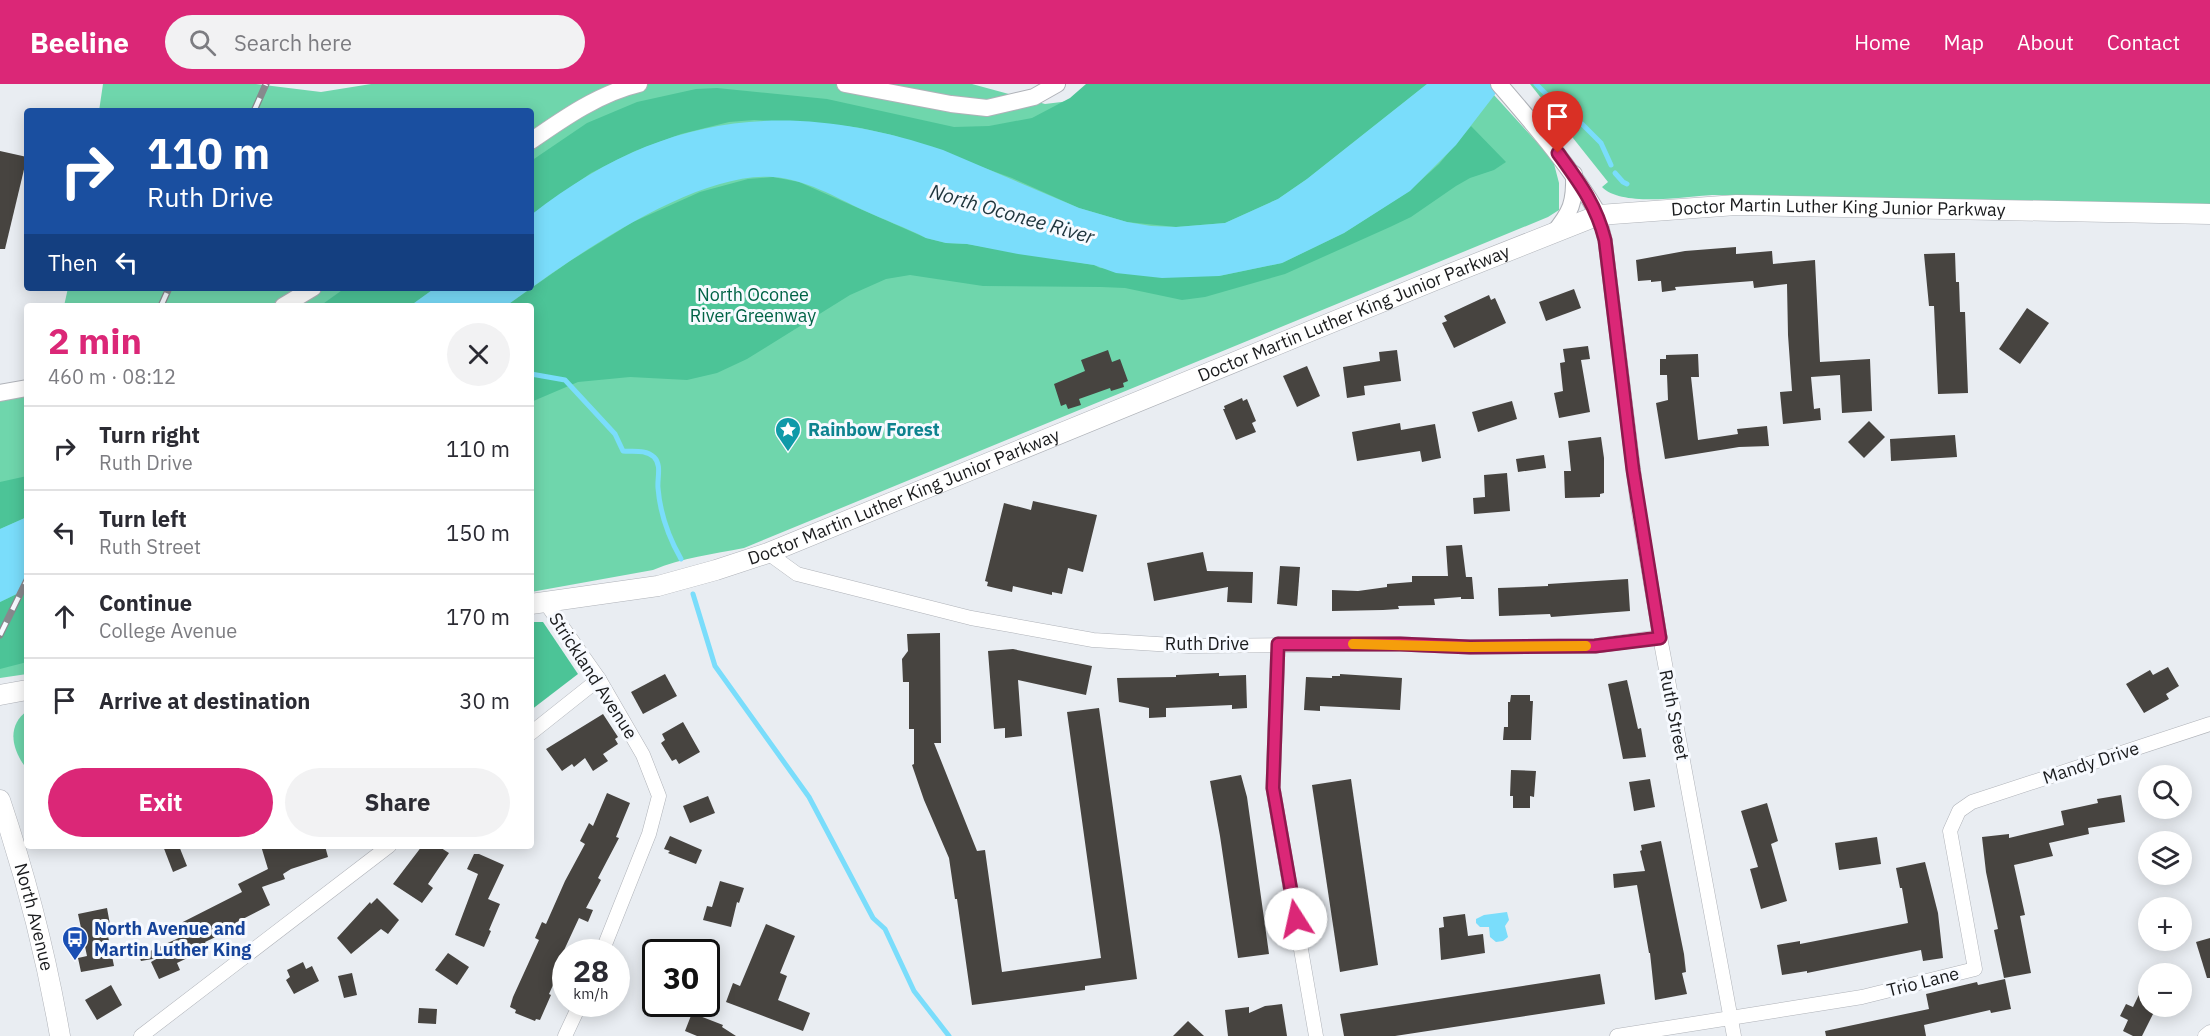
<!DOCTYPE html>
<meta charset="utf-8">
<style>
body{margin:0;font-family:"IBM Plex Sans",sans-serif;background:#f2f2f3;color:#2b2b33;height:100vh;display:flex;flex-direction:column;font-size:22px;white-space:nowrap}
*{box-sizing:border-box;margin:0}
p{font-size:20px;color:#7c7c81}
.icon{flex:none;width:33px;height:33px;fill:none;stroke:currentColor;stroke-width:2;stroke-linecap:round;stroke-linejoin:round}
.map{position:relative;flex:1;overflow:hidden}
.details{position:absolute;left:24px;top:219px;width:510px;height:546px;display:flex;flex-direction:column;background:#fff;border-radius:6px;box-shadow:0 3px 15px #0003}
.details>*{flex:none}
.banner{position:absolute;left:24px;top:24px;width:510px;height:183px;border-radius:6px;box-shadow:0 3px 15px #0003;background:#1a4fa0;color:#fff;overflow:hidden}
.buttons{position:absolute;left:2138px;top:681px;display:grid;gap:12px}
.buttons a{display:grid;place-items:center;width:54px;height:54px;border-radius:50%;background:#fff;box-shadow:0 3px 15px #0003;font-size:30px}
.speed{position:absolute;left:552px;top:855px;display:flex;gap:12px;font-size:30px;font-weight:700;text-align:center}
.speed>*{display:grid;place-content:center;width:78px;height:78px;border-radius:50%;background:#fff;box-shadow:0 3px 15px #0003;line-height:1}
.speed small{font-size:15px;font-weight:400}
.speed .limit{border:3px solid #111;border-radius:9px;background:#fff;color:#111}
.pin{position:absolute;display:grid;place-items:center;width:51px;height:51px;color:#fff;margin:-62px -26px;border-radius:50% 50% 50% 0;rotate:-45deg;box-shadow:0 0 6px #0007}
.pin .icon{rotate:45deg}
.me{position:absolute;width:66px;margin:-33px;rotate:350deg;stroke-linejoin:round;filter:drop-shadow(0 0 4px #0008)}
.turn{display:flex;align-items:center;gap:21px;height:126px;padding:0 24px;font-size:27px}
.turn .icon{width:78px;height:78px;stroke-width:2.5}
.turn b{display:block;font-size:42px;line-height:51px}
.then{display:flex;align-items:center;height:57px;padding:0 24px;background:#0003;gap:12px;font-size:22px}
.round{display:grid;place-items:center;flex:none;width:63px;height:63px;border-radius:32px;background:#f2f2f3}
.head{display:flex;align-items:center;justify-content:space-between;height:102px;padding:0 24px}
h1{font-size:36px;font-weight:700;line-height:45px;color:#db2777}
.button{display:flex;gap:12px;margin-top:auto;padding:12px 24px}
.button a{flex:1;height:69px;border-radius:36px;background:#db2777;color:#fff;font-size:24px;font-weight:700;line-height:69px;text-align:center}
.button a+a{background:#f2f2f3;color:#2b2b33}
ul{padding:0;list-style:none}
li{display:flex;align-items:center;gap:18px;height:84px;padding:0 24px;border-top:2px solid #e1e1e2}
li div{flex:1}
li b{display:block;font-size:22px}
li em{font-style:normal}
header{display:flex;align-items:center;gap:36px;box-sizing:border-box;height:84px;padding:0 30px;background:#db2777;color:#fff}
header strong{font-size:28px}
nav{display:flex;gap:33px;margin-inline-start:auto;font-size:21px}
.search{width:420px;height:54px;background:#f2f2f3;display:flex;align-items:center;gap:15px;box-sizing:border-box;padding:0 21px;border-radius:33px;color:#7c7c81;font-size:22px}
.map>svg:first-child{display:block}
.green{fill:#6fd6ac}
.forest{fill:#4cc497}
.water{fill:#7addfb}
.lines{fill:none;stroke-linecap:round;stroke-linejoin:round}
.stream{stroke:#7addfb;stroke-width:5}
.building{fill:#474440}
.minor-casing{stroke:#afb2b8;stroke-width:15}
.tertiary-casing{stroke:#afb2b8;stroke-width:18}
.secondary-casing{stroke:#afb2b8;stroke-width:21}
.minor{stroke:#fff;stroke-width:14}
.tertiary{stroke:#fff;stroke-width:16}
.secondary{stroke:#fff;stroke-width:20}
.rail-casing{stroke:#87898d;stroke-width:7}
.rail{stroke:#f7faff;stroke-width:4.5;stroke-dasharray:14;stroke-linecap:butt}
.route-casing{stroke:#8e194d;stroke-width:15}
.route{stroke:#db2777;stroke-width:10}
.slow{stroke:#f59e0b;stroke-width:10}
.labels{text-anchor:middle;stroke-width:6;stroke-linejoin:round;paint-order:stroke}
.street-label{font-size:18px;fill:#1a1b1d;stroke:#f7faff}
.park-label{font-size:18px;fill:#006346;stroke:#f7faff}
.culture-label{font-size:18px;font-weight:bold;fill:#0d838f;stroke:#f7faff;text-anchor:start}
.transit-label{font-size:18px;font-weight:bold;fill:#164399;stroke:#f7faff;text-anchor:start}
.water-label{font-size:20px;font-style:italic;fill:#1f353d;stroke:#f7faff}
</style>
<header>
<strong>Beeline</strong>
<div class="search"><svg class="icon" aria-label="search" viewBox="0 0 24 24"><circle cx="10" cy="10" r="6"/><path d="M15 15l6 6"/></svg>Search here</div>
<nav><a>Home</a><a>Map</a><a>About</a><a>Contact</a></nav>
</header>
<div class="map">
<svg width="2210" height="952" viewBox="0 0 2210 952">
<rect width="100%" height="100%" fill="#e9edf2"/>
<g class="green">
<path d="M103,0H256L321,8L371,0H972L1045,20L1209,0H1484L1553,76L1559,99V126L1548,133L744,464C713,470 682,474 653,486L531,508V222H64L68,204H531V27H99Z"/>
<path d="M1530,0H2210V120L1712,111C1683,113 1621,123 1602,103L1608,98Z"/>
<polygon points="27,299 27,590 0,594 0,313"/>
<path d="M27,627V685C12,667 6,642 27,627Z"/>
</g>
<g class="forest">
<polygon points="1086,0 1427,0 1307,95 1278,115 1225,139 1176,143 1127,138 1079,124 1012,94 896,52 861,44 828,40 754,36 729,38 681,50 635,67 591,89 531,131 531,77 587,39 637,18 696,5 717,4 827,15 954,43 989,42 1032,34 1070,14"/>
<polygon points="1471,42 1506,78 1494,86 1470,94 1456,102 1411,133 1390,143 1285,190 1205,213 1182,216 1125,204 1101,203 983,202 910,191 886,195 850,211 747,275 717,289 687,296 630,293 578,298 531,318 531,222 506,222 570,177 633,138 700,108 748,95 773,93 799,98 926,154 946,159 967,160 1094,181 1100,184 1219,192 1282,179 1344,149 1409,107 1439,80"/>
<polygon points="345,204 435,204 410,222 320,222"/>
<polygon points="27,392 27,433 0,445 0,398"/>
<polygon points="27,505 27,578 0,585 0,518"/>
<polygon points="531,538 543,538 578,590 531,626"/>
</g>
<g class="water">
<path d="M1427,0H1503L1456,61L1410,107L1344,149L1282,179L1219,192L1162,194L1116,189L1094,181L1018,170L967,160L946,159L926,154C905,143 884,136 863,126C835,113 805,95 773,93C699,88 590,162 531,204V131C662,28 787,14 943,66L1079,124L1127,138L1151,142L1176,143L1225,139L1278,115L1307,95Z"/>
<polygon points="435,204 531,204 506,222 410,222"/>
<polygon points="27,433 27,505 0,518 0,445"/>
<polygon points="1507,828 1509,836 1505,842 1508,853 1503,857 1496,858 1490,853 1489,843 1480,843 1476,839 1476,835 1484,831"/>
</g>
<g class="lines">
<g class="stream">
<polyline points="1536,0 1549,13"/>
<polyline points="1582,40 1601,59 1611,81"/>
<polyline points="1615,89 1623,98 1627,100"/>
<path d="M531,290L565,296L615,350L623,367C633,368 645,365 654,373C662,381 657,394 658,404C660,429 669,454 681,475"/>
<polyline points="693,510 715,582 809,713 873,834 885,845 914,907 949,952"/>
</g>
</g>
<g class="building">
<polygon points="0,67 27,73 5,165 0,165"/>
<polygon points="1736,163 1736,170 1772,167 1773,180 1815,176 1820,278 1870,275 1872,327 1842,329 1840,291 1811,293 1814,325 1820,324 1821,336 1783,340 1780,308 1792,307 1788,251 1787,200 1754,204 1753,197 1675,203 1676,206 1662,208 1661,197 1651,198 1651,196 1638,197 1636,176 1685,167"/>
<polygon points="1955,169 1956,198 1959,198 1960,228 1965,228 1968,309 1938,310 1934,222 1929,222 1924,170"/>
<polygon points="1574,205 1581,224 1546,237 1539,218"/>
<polygon points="1489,211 1491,216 1495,214 1506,239 1454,264 1442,239 1447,237 1444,232"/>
<polygon points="2027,224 2049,239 2020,280 1999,265"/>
<polygon points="1588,262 1590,275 1581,276 1590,328 1559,334 1554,309 1563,307 1560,279 1565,278 1563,265"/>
<polygon points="1108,266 1112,278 1120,275 1128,297 1123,299 1124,303 1111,307 1110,304 1079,315 1081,321 1068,325 1066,320 1061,322 1054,300 1085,287 1081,276"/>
<polygon points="1397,266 1401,297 1364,302 1365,311 1347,314 1343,283 1380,277 1379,268"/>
<polygon points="1698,270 1699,293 1691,293 1698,356 1738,350 1737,345 1767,342 1769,362 1739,363 1665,375 1656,319 1668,316 1667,291 1660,291 1660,275 1666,275 1666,271"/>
<polygon points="1307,282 1320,312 1297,323 1283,292"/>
<polygon points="1242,314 1243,317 1247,315 1256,337 1252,339 1256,348 1236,356 1223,325 1225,325 1224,322"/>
<polygon points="1512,317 1517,335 1478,348 1472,328"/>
<polygon points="1869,337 1885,353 1864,374 1848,358"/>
<polygon points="1400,339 1401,346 1435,340 1441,374 1422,378 1420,367 1357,377 1352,348"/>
<polygon points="1955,351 1957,373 1891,377 1890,355"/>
<polygon points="1601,353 1604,374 1604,409 1600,410 1600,413 1565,414 1564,387 1571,387 1568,357"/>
<polygon points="1544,371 1546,384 1518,388 1516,375"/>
<polygon points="1507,389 1510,427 1474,430 1473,414 1485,413 1484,391"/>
<polygon points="1033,417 1097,431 1083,488 1068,484 1062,510 1052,508 1052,511 1013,502 1012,508 987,502 988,498 985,497 1004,419 1031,426"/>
<polygon points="1462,461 1466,493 1472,493 1474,515 1461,515 1461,513 1434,515 1435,521 1398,522 1399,525 1383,526 1332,527 1332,506 1358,507 1387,503 1387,500 1412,498 1412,492 1448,492 1446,462"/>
<polygon points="1203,468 1207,487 1253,488 1252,519 1227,518 1228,503 1154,517 1147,479"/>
<polygon points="1280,482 1300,483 1297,522 1277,520"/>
<polygon points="1628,495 1630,527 1551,533 1550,530 1499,532 1498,504 1548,502 1548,500"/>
<polygon points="940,549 941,659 934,659 977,767 985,766 1002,888 1101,874 1067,628 1099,624 1137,895 1085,902 1085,906 972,921 957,815 955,815 949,774 924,716 912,681 914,680 914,645 909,645 909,598 903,598 902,575 908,567 907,550"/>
<polygon points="1013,565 1092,582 1086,611 1018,596 1022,652 1005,654 1005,644 994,645 988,567"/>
<polygon points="2168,583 2179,602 2166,610 2169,615 2144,629 2126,600 2150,586 2153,591"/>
<polygon points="1219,589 1219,592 1246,591 1247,624 1232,625 1232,621 1166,624 1166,633 1149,634 1149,624 1119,618 1117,594 1176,593 1176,591"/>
<polygon points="665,590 677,612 643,630 631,608"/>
<polygon points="1340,590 1402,594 1400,626 1320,622 1320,627 1304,626 1306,593 1332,594 1332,592 1340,592"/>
<polygon points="1627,596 1638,645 1641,644 1646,673 1623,675 1608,600"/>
<polygon points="1511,611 1530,611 1530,617 1533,617 1531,656 1503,656 1504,643 1508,643 1508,618 1510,618"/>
<polygon points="603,630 618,653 615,655 618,660 603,670 608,677 593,687 585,674 574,683 572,680 562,687 546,665"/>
<polygon points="683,638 700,668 679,680 676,675 672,677 661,659 665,656 662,650"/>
<polygon points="1511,686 1536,687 1534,713 1530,712 1530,724 1513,724 1513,712 1510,712"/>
<polygon points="1241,691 1247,713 1269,870 1238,874 1220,752 1210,697"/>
<polygon points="1351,695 1378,881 1340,888 1312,701"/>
<polygon points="1650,695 1655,723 1634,727 1629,698"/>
<polygon points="607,709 630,719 616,753 619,754 598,794 601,796 586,824 593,826 588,838 579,834 559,877 563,879 549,910 551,911 540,936 536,935 535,937 515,929 516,926 510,923 513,913 539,856 535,854 542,838 546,840 565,797 585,760 580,757 589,739 593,742"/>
<polygon points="2121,711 2125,738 2088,744 2089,750 2049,759 2053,772 2014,781 2025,831 2020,832 2031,889 2004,894 1994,846 1998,845 1986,788 1982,753 2009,750 2009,754 2064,741 2061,727 2098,719 2097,715"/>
<polygon points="708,712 715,729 690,739 683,722"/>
<polygon points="1767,719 1778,757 1771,760 1787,817 1761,825 1750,785 1758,783 1741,727"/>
<polygon points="670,752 702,766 696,780 668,769 670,767 664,765"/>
<polygon points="1877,753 1881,780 1839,786 1835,759"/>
<polygon points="1661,757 1684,870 1686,888 1682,889 1687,910 1655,916 1650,869 1649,869 1637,801 1614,804 1613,790 1645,787 1640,767 1642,766 1641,761"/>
<polygon points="163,762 179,762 187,782 173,788"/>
<polygon points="261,762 325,762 328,773 291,785 283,790 285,795 262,803 270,821 235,839 237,843 205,858 208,864 177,879 180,886 159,895 151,878 158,874 141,877 139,872 181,853 175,842 242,808 238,800 268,785"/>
<polygon points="422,762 438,762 449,769 428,800 433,804 422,819 393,800"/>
<polygon points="474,770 479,770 504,781 488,815 500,820 489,846 491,847 484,863 455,851 478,790 467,785"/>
<polygon points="1925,778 1938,829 1943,874 1923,877 1921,866 1807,889 1807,887 1782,891 1777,861 1800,857 1800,860 1908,839 1902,804 1900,804 1896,784"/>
<polygon points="720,797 744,804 739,819 737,818 731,843 703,836 707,822 712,823"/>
<polygon points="377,814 399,836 388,850 381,845 351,870 337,854 370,818 371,820"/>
<polygon points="107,824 111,846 107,847 114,882 81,888 78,874 87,872 78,830"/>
<polygon points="1465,830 1468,852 1483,850 1485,869 1441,876 1439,844 1444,843 1443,833"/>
<polygon points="766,840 795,852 780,889 787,892 778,916 810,929 803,947 726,918 733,899 740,902"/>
<polygon points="2210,854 2210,894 2207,894 2196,858"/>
<polygon points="448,869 469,883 457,901 435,886"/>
<polygon points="303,878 306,885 312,882 319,897 294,910 286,896 290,893 287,886"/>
<polygon points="352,889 357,911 344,914 338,892"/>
<polygon points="1600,890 1605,920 1395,952 1344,952 1340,930"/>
<polygon points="2148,892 2148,922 2157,922 2142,952 2133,952 2123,947 2128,936 2120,932 2126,920 2133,923"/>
<polygon points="2005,895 2011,925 1991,929 1990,926 1924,941 1926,952 1826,952 1825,947 1929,925 1926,910 1977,898 1978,901"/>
<polygon points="111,901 122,921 97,936 85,916"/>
<polygon points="1282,920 1287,952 1228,952 1225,926 1249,923 1249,929 1265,922"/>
<polygon points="419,924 437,925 436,940 418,939"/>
<polygon points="692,929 723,941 722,943 736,952 697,952 685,947"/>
<polygon points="1188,937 1204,952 1173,952"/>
</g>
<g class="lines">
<defs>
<g id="minor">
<polyline points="1599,131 1605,156 1638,423 1660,553 1734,952"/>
<polyline points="768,469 797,490 971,534 1093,556 1189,562 1400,560 1470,563 1595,562 1660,553"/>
<polyline points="545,518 599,595 643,671 659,712 649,750 602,868"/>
<polyline points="1278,560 1273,704 1316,952"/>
<polyline points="531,649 599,595"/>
<polyline points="141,952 389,762"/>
<polyline points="565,952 580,920"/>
<polyline points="1617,952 1862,913 1975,885 1950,747 1959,727 1972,718 2210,640"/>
<polyline points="2205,952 2210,948"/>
</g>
<g id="tertiary">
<polyline points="845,0 951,20 987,24 1034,13 1057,0"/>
<path d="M1499,0C1536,43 1570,82 1599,131"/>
<path d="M531,57C564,34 600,9 639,0"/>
<path d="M1553,150C1571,128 1575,119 1574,90"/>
<polyline points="283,222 313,204"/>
<polyline points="0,309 27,304"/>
</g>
<g id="secondary">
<path id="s1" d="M531,520L658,502L716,486L768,469L1450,190L1599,131L1736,121L2210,130"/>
<polyline points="0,611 27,606"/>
<path id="s2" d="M0,716C26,793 46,871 60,952"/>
</g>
</defs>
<use href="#minor" class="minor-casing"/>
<use href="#tertiary" class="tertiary-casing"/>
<use href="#secondary" class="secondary-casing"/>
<use href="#minor" class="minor"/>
<use href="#tertiary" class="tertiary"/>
<use href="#secondary" class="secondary"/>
<defs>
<g id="rail">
<polyline points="254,27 266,0"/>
<polyline points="161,222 169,204"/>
<polyline points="0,551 27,496"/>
</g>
</defs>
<use href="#rail" class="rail-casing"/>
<use href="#rail" class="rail"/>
</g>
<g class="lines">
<defs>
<path id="route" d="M1296,835L1273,704L1278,560H1400L1470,563L1595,562L1660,554L1633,386L1605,156C1596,120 1579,98 1558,69"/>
</defs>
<use href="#route" class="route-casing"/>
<use href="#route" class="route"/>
<polyline class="slow" points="1353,560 1470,563 1586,562"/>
</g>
<defs>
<symbol id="sight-pin" viewBox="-11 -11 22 30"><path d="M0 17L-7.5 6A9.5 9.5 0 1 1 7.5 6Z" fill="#0f9aa8" stroke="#f7faff"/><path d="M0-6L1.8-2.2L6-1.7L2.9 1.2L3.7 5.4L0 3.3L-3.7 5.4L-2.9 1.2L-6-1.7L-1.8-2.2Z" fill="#fff"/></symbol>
<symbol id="bus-pin" viewBox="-11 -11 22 30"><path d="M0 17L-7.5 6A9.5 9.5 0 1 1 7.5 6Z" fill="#1a4fb4" stroke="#f7faff"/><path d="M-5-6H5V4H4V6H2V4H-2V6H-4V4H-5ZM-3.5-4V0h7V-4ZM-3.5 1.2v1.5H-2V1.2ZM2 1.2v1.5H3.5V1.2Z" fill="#fff"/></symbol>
</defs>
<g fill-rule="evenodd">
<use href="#sight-pin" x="773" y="331" width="30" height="40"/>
<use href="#bus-pin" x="60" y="840" width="30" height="40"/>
</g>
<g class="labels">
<g class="street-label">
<text dy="6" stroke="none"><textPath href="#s1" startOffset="1380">Doctor Martin Luther King Junior Parkway</textPath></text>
<text dy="6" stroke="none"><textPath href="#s1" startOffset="876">Doctor Martin Luther King Junior Parkway</textPath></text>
<text dy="6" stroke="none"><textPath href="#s1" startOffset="390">Doctor Martin Luther King Junior Parkway</textPath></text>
<text x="1207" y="566">Ruth Drive</text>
<text transform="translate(593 592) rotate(57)" y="6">Strickland Avenue</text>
<text transform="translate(1674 631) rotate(79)" y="6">Ruth Street</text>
<text transform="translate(2091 679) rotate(-18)" y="6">Mandy Drive</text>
<text dy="6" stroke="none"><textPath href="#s2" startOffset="122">North Avenue</textPath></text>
<text transform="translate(1923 898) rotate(-14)" y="6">Trio Lane</text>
</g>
<g class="park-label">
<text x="753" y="217">North Oconee<tspan x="753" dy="21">River Greenway</tspan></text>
</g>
<g class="culture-label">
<text x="808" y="352">Rainbow Forest</text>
</g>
<g class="transit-label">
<text x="94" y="851">North Avenue and<tspan x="94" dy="21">Martin Luther King</tspan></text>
</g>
<g class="water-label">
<text transform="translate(1012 130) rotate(16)" y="7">North Oconee River</text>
</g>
</g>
</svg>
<div class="buttons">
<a><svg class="icon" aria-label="search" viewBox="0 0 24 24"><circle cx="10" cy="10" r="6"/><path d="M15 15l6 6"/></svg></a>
<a><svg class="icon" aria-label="layers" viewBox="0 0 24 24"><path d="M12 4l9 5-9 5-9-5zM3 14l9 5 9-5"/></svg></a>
<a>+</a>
<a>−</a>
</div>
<div class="speed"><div>28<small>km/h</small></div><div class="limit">30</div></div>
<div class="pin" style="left:1558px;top:69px;background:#d93025"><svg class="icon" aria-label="arrive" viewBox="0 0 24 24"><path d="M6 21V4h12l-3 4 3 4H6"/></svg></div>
<svg class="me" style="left:1296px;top:835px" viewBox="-20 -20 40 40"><circle r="19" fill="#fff"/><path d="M0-13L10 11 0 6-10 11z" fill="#db2777"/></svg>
<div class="banner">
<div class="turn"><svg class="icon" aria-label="right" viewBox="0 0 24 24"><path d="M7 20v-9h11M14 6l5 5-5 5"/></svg><div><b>110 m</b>Ruth Drive</div></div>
<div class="then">Then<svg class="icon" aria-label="left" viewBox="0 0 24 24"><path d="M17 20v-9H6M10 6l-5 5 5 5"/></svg></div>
</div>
<section class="details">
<div class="head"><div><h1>2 min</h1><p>460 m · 08:12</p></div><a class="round"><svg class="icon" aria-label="close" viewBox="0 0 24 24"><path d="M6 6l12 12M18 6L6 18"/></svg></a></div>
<ul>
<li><svg class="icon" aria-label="right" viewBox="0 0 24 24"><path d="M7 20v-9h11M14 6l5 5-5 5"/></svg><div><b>Turn right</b><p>Ruth Drive</p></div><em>110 m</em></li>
<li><svg class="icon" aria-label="left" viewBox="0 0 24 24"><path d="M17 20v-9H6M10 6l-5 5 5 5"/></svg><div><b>Turn left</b><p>Ruth Street</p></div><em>150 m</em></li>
<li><svg class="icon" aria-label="ahead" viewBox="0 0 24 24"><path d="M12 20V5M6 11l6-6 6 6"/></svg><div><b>Continue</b><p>College Avenue</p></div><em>170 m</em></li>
<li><svg class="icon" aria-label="arrive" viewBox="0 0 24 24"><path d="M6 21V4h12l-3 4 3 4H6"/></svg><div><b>Arrive at destination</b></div><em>30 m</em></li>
</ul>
<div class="button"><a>Exit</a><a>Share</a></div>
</section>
</div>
